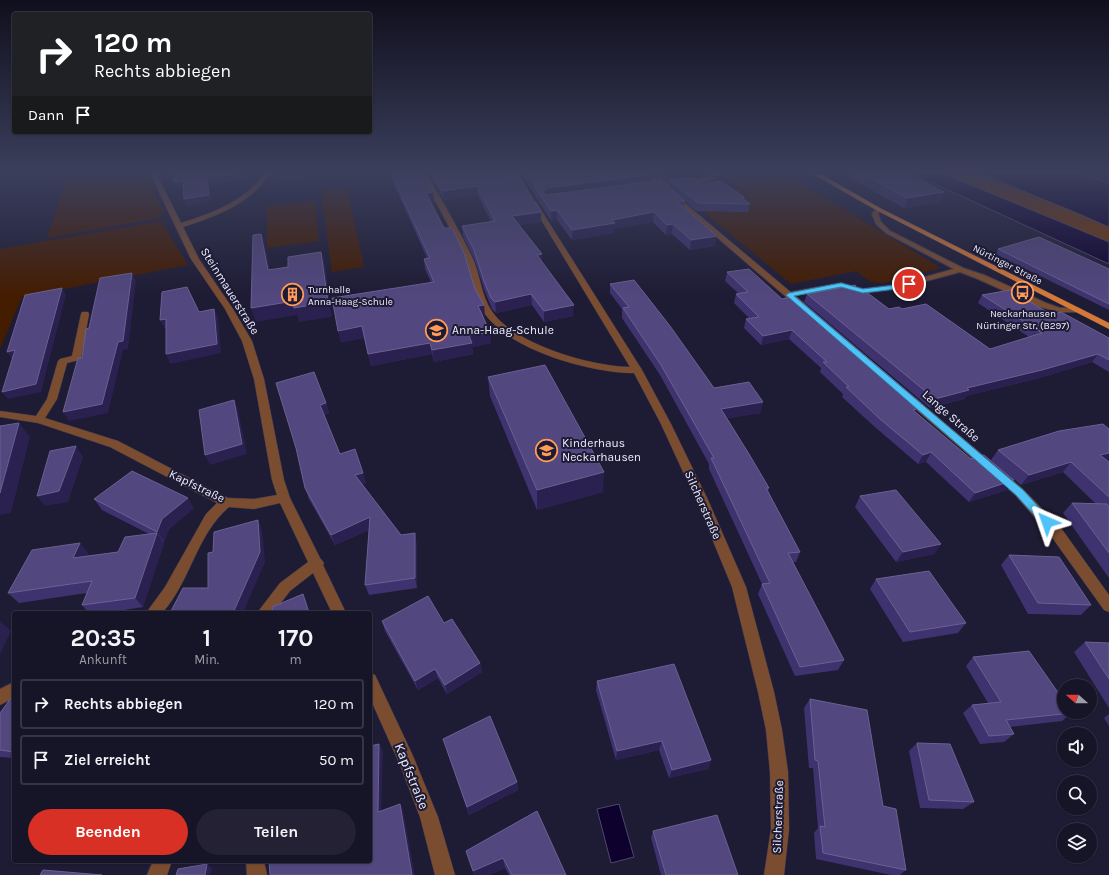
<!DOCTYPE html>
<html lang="de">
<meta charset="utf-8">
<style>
body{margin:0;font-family:Karla,sans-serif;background:#232133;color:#f1f3f6;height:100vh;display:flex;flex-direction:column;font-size:15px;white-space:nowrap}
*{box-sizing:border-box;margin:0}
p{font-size:13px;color:#9e9ea7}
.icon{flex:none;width:22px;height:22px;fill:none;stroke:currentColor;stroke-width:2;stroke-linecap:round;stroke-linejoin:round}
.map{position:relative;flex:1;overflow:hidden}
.panel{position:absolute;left:12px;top:611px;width:360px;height:252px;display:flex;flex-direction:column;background:#161427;border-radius:4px;box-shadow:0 1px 3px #0004,0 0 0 1px #353344}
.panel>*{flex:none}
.guide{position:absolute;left:12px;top:12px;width:360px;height:122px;border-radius:4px;box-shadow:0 1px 3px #0004,0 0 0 1px #353344;background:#202124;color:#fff;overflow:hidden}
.needle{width:26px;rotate:291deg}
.controls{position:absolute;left:1057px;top:679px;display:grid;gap:8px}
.controls a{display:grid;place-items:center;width:40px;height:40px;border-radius:50%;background:#161427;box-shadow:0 1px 3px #0004,0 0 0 1px #353344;font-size:20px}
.pin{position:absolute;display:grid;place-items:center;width:34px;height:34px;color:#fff;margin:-17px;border:2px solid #fff;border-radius:50%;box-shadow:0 1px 4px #0007}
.me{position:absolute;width:44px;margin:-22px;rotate:317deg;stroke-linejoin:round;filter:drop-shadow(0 0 3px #0008)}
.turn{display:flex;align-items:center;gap:14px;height:84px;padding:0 16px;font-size:18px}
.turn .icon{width:52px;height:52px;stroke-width:2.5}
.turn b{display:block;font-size:28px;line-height:34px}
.then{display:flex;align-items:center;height:38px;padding:0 16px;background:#0003;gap:8px;font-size:15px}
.eta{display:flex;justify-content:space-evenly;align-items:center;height:68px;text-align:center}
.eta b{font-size:24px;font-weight:700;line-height:28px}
.cta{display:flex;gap:8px;margin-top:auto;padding:8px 16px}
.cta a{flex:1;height:46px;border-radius:24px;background:#d93025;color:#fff;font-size:16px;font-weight:700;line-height:46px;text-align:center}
.cta a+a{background:#232133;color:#f1f3f6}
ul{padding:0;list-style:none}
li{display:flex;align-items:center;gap:12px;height:50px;margin:0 8px 6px;padding:0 8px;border:2px solid #353344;border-radius:4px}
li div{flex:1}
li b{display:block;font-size:15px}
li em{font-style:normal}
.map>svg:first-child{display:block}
.green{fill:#441c00}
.forest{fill:#7a3901}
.water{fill:#0e012e;stroke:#51486d}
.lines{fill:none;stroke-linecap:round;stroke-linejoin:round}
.service-casing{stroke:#3b3850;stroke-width:2}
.minor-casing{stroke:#3b3850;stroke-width:1}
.primary-casing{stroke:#3b3850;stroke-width:1}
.service{fill:#7b4d30;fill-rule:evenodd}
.minor{fill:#7b4d30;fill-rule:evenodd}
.primary{fill:#d77936;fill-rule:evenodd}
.wall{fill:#3f336f;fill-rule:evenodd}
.shaded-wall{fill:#2a2151}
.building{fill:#52477e;stroke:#6a6192}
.route{fill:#4fc3f7;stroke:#337fa1}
.labels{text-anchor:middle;stroke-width:4;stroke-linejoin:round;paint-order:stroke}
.far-street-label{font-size:10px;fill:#eeedff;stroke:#1e1b34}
.far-poi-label{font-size:10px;fill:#eeedff;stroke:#1e1b34;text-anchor:start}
.street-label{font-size:12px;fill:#eeedff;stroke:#1e1b34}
.poi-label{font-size:12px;fill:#eeedff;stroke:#1e1b34;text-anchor:start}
.near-street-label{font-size:14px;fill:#eeedff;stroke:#1e1b34}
</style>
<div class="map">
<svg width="1109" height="875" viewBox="0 0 1109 875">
<rect width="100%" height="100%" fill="#1e1b34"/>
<g class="green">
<polygon points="68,173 147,173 164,214 154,219 47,238"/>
<polygon points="745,173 784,173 941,268 882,283 871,282 856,271 791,284 676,189 729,191 742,189 729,179 736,174"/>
<polygon points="347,188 364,267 332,272 321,191"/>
<polygon points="315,201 319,241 267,248 267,206"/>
<polygon points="161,221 188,265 22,297 0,349 0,249"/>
</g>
<polygon class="forest" points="942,173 981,173 1016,189 1061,205 1109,227 1109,242"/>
<g class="water">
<polygon points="911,173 942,173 1109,242 1109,264"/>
<path d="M981,173H1078L1109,183V227C1067,208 1023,192 981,173Z"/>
<polygon points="619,804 634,857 611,863 597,809"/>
</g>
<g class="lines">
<defs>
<g id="service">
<path d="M715,173H722C706,187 672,186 652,188L649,186L652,184L697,180Z"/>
<polygon points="878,207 881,209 878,214 881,222 890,231 963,268 984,275 1046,303 1060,308 1078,308 1082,310 1078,312 1060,312 1040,307 978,279 960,272 896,289 863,293 841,287 786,297 786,293 841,283 863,289 896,285 954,269 886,233 876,224 872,214 876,208"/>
</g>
<g id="minor">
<path d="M150,173H156L181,223C213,213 245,201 265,173H271C250,204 217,216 183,227L199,259L233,309L252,341L264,379L284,480L290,498L320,558L324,563L323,565L346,613H332L313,573L290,591L273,613H257L280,583L308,562L280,503L254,509L229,507C196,535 191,581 162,613H146L165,587L206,514L217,503L110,447L38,423L0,417V411L36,416L47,399L58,361L60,359L72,356L81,314L82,312H88L89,314L81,358L79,360L67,363L57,399L45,418L118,441L228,498L254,499L277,495L272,480L254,379L242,341L225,309L191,259Z"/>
<path d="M420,173H426C443,202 460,231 474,261C480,277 482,296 491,310C512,344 592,367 630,367L531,203L536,202L642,370L671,424L708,500L746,587L774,692L782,730L788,772L789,829L784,875H764L771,829L770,772L766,730L758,692L732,587L696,500L661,424L634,373C591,373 507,350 483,311C474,297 473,278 466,263C453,232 436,203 420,173Z"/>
<polygon points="642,173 649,173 805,304 806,306 805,308 799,308"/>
<polygon points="909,395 913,396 1023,489 1061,528 1109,595 1109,612 1104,610 1051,536 1015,495 905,400 904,398"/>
<polygon points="370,673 375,675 413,756 438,817 455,875 435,875 420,817 400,765 370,698"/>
<polygon points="14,682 14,698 0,705 0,689"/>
<polygon points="153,861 172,861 167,875 147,875"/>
<polygon points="246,861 264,861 267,875 247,875"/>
</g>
<polygon id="primary" points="811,173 819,173 880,208 1109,323 1109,329 876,210"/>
</defs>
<use href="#service" class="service-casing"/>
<use href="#minor" class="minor-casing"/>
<use href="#primary" class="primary-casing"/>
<use href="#service" class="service"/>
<use href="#minor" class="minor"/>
<use href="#primary" class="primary"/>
</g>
<g class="wall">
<polygon points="389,173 423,173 434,202 431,202 475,289 484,305 485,316 483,316 491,343 472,347 473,354 434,362 432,354 371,366 364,338 341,342 338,331 431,282 425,269 424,259 427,258"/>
<polygon points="428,173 517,173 541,222 519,225 542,254 542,262 573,316 544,322 532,305 496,313 492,309 485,292 475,261 463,236 462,226 491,222 478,195 444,200"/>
<path d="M521,173H652V181L660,180L652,173H684L683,178L744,197V199L750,204L748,212L696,211L685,201L684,208L715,246L690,250L672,234L666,235L653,222L614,229V233L572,240L557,220L551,221ZM670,181L669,188L662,182Z"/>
<polygon points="841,173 907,173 940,202 904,208"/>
<polygon points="998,249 1109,269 1109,310 996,254"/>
<polygon points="727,272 782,299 921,403 916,412 915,412 1007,490 969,502 926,462 918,464 876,428 842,397 843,394 820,372 821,368 789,339 761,345 744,328 746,319 750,319 734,303 736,294 739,294 725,281"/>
<polygon points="610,284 714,388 761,413 727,418 769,488 768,491 800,552 796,562 793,562 844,660 838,670 795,676 758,594 762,584 709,469 709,464 660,375 622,318 622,309 610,293"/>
<polygon points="857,288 889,309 902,309 990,349 1029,337 978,303 982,295 1052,315 1109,338 1109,372 1092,362 1036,379 966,396 964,399 930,408 804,302 807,294"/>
<polygon points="488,377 603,492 537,510 490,396"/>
<polygon points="326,403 329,413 324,415 340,454 363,473 366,483 362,484 401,535 417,544 417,588 369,595 365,585 369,530 335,545 309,499 305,488"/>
<polygon points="998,450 1109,462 1109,578 1063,513 1072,503 1096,504 1063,472 1021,485 991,460"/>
<polygon points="860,496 941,544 934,554 896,562 855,507"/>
<polygon points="94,499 194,508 169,529 164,542 162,541 164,543 143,607 105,613 89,613 82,605 87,593 19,603 8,593 88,553 87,556 118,552 149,534 102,510"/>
<polygon points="1009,555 1091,605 1081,615 1028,614 1001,565"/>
<polygon points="876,579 966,623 958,633 903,642 870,589"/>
<polygon points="382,621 444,623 480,663 482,672 447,694 438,678 418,690 385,631"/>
<polygon points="1085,642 1109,643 1109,708 1074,652"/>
<polygon points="973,657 1072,713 1062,721 1010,727 1014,734 1004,742 980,744 963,713 972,705 988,703 966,666"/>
<polygon points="597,681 711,760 708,769 669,778 659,750 616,760 596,690"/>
<polygon points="14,694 14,758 0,757 0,713"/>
<polygon points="810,699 883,806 906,870 900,875 891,875 816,859 814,833 818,828 813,768 809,768 804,708"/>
<polygon points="1109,714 1109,726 1104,718"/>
<polygon points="443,739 517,782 518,790 469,815"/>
<polygon points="917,743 974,802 963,809 920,808 909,751"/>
<polygon points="537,811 566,875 509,875 505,868 489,875 474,875 466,851"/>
<polygon points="653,831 738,875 661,875 651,838"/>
</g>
<g class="shaded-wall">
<polygon points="239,173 249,173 251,179 209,185 211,202 187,206 184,199 207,177"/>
<polygon points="274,173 308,173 308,178 276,181"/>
<polygon points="663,173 684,173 683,179 670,180 670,181 662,182"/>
<polygon points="653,174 652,184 544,200 542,192 547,188"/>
<polygon points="183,181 186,188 177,190 174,182"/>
<polygon points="477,186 478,195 444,200 442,191"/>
<polygon points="433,192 434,202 427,203 426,193"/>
<polygon points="944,192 940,202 904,208 907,198"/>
<polygon points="557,210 557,220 551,221 551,211"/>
<polygon points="541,212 541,222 512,226 512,216"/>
<polygon points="654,212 653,222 614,229 614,233 572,240 572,230 612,220"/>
<polygon points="673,224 672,234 666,235 667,225"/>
<polygon points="261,234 265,247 273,284 268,270"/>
<polygon points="717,236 715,246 690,250 691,240"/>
<polygon points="321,252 325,265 332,317 299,322 297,315 256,322 251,308"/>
<polygon points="542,254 542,265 537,255"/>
<polygon points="132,273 136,281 128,349 123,350 108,413 69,421 63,412"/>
<polygon points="62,288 66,295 41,392 8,399 2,392"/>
<polygon points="531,294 532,305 496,313 495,302"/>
<polygon points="484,305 485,316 479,317 478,306"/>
<polygon points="574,305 573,316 544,322 544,311"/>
<polygon points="214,309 218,318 221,353 170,364 166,354"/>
<polygon points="166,319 171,328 165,329 160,320"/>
<polygon points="362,326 364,338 341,342 338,331"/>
<polygon points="792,330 789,339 761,345 763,336"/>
<polygon points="490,332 491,343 472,347 473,354 434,362 432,350 469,336"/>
<polygon points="430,343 432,354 371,366 368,354"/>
<polygon points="15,350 20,357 12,359 7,352"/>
<polygon points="1098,354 1092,362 1036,379 966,396 964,399 930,408 935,399 967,388"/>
<polygon points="234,400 238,410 247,454 210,465 205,455"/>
<polygon points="763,402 761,413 719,420 721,409"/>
<polygon points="326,403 329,413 323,415 320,405"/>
<polygon points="921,403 916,412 915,412 912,418 912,405"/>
<polygon points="19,423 30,437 11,513 0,515 0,493"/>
<polygon points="76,446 83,457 68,502 45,506 37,496"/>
<polygon points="931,452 926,462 918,464 923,455"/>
<polygon points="1109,453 1109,462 1100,455"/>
<polygon points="1071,462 1063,472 1021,485 1029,475"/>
<polygon points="604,472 603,492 537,510 537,490"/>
<polygon points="363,473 366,483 359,485 355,475"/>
<polygon points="1014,480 1007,490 969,502 975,493"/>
<polygon points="188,498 194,508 169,529 164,542 157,532 162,519"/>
<polygon points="370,517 373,528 335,545 331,535"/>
<polygon points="258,520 262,530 265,562 243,613 233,613"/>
<polygon points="157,533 164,543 143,607 135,598"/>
<polygon points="415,533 417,544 417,588 415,578"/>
<polygon points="80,543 88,553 82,568 73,558"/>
<polygon points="941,544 934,554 896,562 903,552"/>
<polygon points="303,594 307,603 310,613 309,613"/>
<polygon points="0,621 11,631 0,654"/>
<polygon points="480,663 482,672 447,694 445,685"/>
<polygon points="435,669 438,678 418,690 415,681"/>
<polygon points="662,741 659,750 616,760 617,751"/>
<polygon points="379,744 383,751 381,819 378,812"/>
<polygon points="711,760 708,769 669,778 672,770"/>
<polygon points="517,782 518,790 469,815 467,807"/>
<polygon points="400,804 403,810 415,875 412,875"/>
<polygon points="503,858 505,868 489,875 474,875 473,871"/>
<polygon points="207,864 212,868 210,875 205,875"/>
</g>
<g class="building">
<polygon points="173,173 239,173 207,177 209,195 184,199 183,181 174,182"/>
<polygon points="391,173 423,173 433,192 426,193 444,228 452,228 464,253 475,289 484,305 478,306 490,332 469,336 472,343 432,350 430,343 368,354 362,326 338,331 332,298 434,282 424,259 430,258"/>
<polygon points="432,173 517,173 541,212 512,216 542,254 537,255 574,305 544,311 531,294 495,302 491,298 484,281 474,250 462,226 495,221 477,186 442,191"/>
<polygon points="526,173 652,173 653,174 547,188 542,192 547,195 660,180 685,201 676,201 717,236 691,240 673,224 667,225 654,212 612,220 615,223 572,230 557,210 551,211"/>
<polygon points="861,173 907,173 944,192 907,198"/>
<polygon points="692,177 702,184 721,181 744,197 741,197 750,204 698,203 670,180"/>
<polygon points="261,234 268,270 288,267 288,257 321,252 328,302 294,308 294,301 251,308 253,235"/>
<polygon points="1039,237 1109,269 1109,304 998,249"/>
<polygon points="749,269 782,299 795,296 921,403 912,405 917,409 913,410 971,459 984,455 1014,480 975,493 931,452 923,455 880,419 846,387 849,387 823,362 827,362 792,330 763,336 746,319 759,317 736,294 748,292 727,272"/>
<polygon points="132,273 123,341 118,342 102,404 63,412 78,358 82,358 86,329 89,328 100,278"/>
<polygon points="634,280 670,326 714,388 749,382 763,402 721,409 749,454 769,488 766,488 800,552 788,553 844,660 800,667 762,584 770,583 711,458 714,458 661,365 623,308 629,307 610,284"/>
<polygon points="855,285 857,288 869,294 889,309 899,307 902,309 926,304 990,349 1042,333 982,295 1010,290 1052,315 1061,312 1109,338 1109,360 1098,354 1042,370 967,388 969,390 935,399 807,294"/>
<polygon points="187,287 199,312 214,309 217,344 166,354 166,319 160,320 162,292"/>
<polygon points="62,288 36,384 2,392 15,350 7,352 25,295"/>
<polygon points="545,365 604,472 537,490 488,377"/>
<polygon points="314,372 326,403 320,405 340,454 355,449 363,473 355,475 401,535 415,533 415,578 365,585 370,517 331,535 305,488 296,448 276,383"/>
<polygon points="234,400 242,444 205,455 199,410"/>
<polygon points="19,423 0,493 0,426"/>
<polygon points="1103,424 1109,429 1109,453 1100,455 1109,462 1109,497 1071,462 1029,475 998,450 1059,431"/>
<polygon points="76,446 59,491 37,496 50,451"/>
<polygon points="132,471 188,498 162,519 157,532 94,499"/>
<polygon points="896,490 941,544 903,552 860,496"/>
<polygon points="1072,503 1107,504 1109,507 1109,553"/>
<polygon points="258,520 260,552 233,613 170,613 183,588 208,588 208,553 213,552 214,532"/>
<polygon points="157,533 135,598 82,605 92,581 8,593 32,550 80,543 73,558 118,552 125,537"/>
<polygon points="1009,555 1059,557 1091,605 1038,603"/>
<polygon points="929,571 966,623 910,632 876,579"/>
<polygon points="303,594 309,613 273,613 272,607"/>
<polygon points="428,596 444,623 452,619 480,663 445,685 435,669 415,681 382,621"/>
<polygon points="1085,642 1109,643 1109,679"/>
<polygon points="1029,651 1064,701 1064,712 1072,712 1072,713 1006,720 1014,734 989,736 972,705 1001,702 973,657"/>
<polygon points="674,664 711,760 672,770 662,741 617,751 597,681"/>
<polygon points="14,694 14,752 0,750 0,713"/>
<polygon points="810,699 867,710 883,806 896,809 906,870 823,853 820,826 825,827 818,761 815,760"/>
<polygon points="490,716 517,782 467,807 443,739"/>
<polygon points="917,743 950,744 974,802 929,800"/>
<polygon points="379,744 378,812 400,804 412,875 270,875 269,861 370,861 370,746"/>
<polygon points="537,811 566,875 512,875 503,858 473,871 466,851"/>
<polygon points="717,815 738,875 666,875 653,831"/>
<polygon points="207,864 205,875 176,875 178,869"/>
<polygon points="43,870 102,875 40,875"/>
</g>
<linearGradient id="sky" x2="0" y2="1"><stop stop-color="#100f1d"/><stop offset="0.58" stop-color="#3b3f5c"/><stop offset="1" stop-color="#3b3f5c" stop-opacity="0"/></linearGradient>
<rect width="1109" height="296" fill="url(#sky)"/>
<polygon class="route" points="909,282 913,284 912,285 896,289 863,293 841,287 794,296 1023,490 1050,519 1052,522 1050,525 1043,525 1016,495 786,295 789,293 841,283 863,289 896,285"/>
<defs>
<symbol id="bus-ring" viewBox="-11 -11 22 22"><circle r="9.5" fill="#1e1b34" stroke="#ff9b59" stroke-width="1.5"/><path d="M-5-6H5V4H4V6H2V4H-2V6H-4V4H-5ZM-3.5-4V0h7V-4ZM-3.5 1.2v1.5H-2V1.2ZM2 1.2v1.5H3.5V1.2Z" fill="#ff9b59"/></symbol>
<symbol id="building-ring" viewBox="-11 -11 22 22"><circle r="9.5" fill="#1e1b34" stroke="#ff9b59" stroke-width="1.5"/><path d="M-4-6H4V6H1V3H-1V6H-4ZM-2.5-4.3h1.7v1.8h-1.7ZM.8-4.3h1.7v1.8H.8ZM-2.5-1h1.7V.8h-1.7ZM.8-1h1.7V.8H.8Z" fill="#ff9b59"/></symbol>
<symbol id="school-ring" viewBox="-11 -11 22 22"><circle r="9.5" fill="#1e1b34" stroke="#ff9b59" stroke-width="1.5"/><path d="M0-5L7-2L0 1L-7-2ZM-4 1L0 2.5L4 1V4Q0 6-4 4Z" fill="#ff9b59"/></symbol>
</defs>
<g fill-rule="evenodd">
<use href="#bus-ring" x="1010" y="280" width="25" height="25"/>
<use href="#building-ring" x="280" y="282" width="25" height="25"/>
<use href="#school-ring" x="424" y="318" width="25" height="25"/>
<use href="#school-ring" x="534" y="438" width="25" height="25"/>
</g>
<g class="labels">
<g class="far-street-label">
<text transform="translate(1008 264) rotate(27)" y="4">Nürtinger Straße</text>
</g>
<g class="far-poi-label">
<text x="308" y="293">Turnhalle<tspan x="308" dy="12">Anna-Haag-Schule</tspan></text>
<text x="1023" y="317" text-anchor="middle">Neckarhausen<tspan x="1023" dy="12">Nürtinger Str. (B297)</tspan></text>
</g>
<g class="street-label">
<text transform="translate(230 291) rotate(58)" y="4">Steinmauerstraße</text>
<text transform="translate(951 416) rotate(41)" y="4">Lange Straße</text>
<text transform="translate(197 486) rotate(26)" y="4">Kapfstraße</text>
<text transform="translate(703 505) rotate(66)" y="4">Silcherstraße</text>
<text transform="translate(778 817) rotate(-88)" y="4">Silcherstraße</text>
</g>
<g class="poi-label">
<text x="452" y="334">Anna-Haag-Schule</text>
<text x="562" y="447">Kinderhaus<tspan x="562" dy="14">Neckarhausen</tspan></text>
</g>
<g class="near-street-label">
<text transform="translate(412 776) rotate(68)" y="5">Kapfstraße</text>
</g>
</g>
</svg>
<div class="controls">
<a><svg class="needle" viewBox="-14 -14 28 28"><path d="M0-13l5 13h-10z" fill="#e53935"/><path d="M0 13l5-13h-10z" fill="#9e9ea7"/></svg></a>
<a><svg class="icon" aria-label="sound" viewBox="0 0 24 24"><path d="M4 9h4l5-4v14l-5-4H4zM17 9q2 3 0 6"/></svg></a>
<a><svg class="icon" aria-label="search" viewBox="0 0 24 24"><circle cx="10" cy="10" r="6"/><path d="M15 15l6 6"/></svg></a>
<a><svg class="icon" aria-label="layers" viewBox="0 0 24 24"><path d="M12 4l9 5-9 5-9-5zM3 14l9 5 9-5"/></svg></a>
</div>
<div class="pin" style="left:909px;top:284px;background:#d93025"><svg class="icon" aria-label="arrive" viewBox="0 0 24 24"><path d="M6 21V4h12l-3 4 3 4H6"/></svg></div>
<svg class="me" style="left:1047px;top:522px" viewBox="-20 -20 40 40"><path d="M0-17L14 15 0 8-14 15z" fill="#4fc3f7" stroke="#fff" stroke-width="4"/></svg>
<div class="guide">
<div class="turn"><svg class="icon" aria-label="right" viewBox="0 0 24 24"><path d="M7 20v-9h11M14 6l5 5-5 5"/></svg><div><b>120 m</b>Rechts abbiegen</div></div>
<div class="then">Dann<svg class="icon" aria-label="arrive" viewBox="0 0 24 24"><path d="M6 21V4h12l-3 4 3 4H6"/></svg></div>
</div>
<section class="panel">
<div class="eta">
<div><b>20:35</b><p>Ankunft</p></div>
<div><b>1</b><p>Min.</p></div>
<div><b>170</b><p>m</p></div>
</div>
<ul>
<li><svg class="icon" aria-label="right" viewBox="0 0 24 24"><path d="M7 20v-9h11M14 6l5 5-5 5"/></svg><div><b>Rechts abbiegen</b></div><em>120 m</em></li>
<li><svg class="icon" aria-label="arrive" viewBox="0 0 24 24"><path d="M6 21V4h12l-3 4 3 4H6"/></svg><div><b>Ziel erreicht</b></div><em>50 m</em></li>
</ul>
<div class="cta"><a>Beenden</a><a>Teilen</a></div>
</section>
</div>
